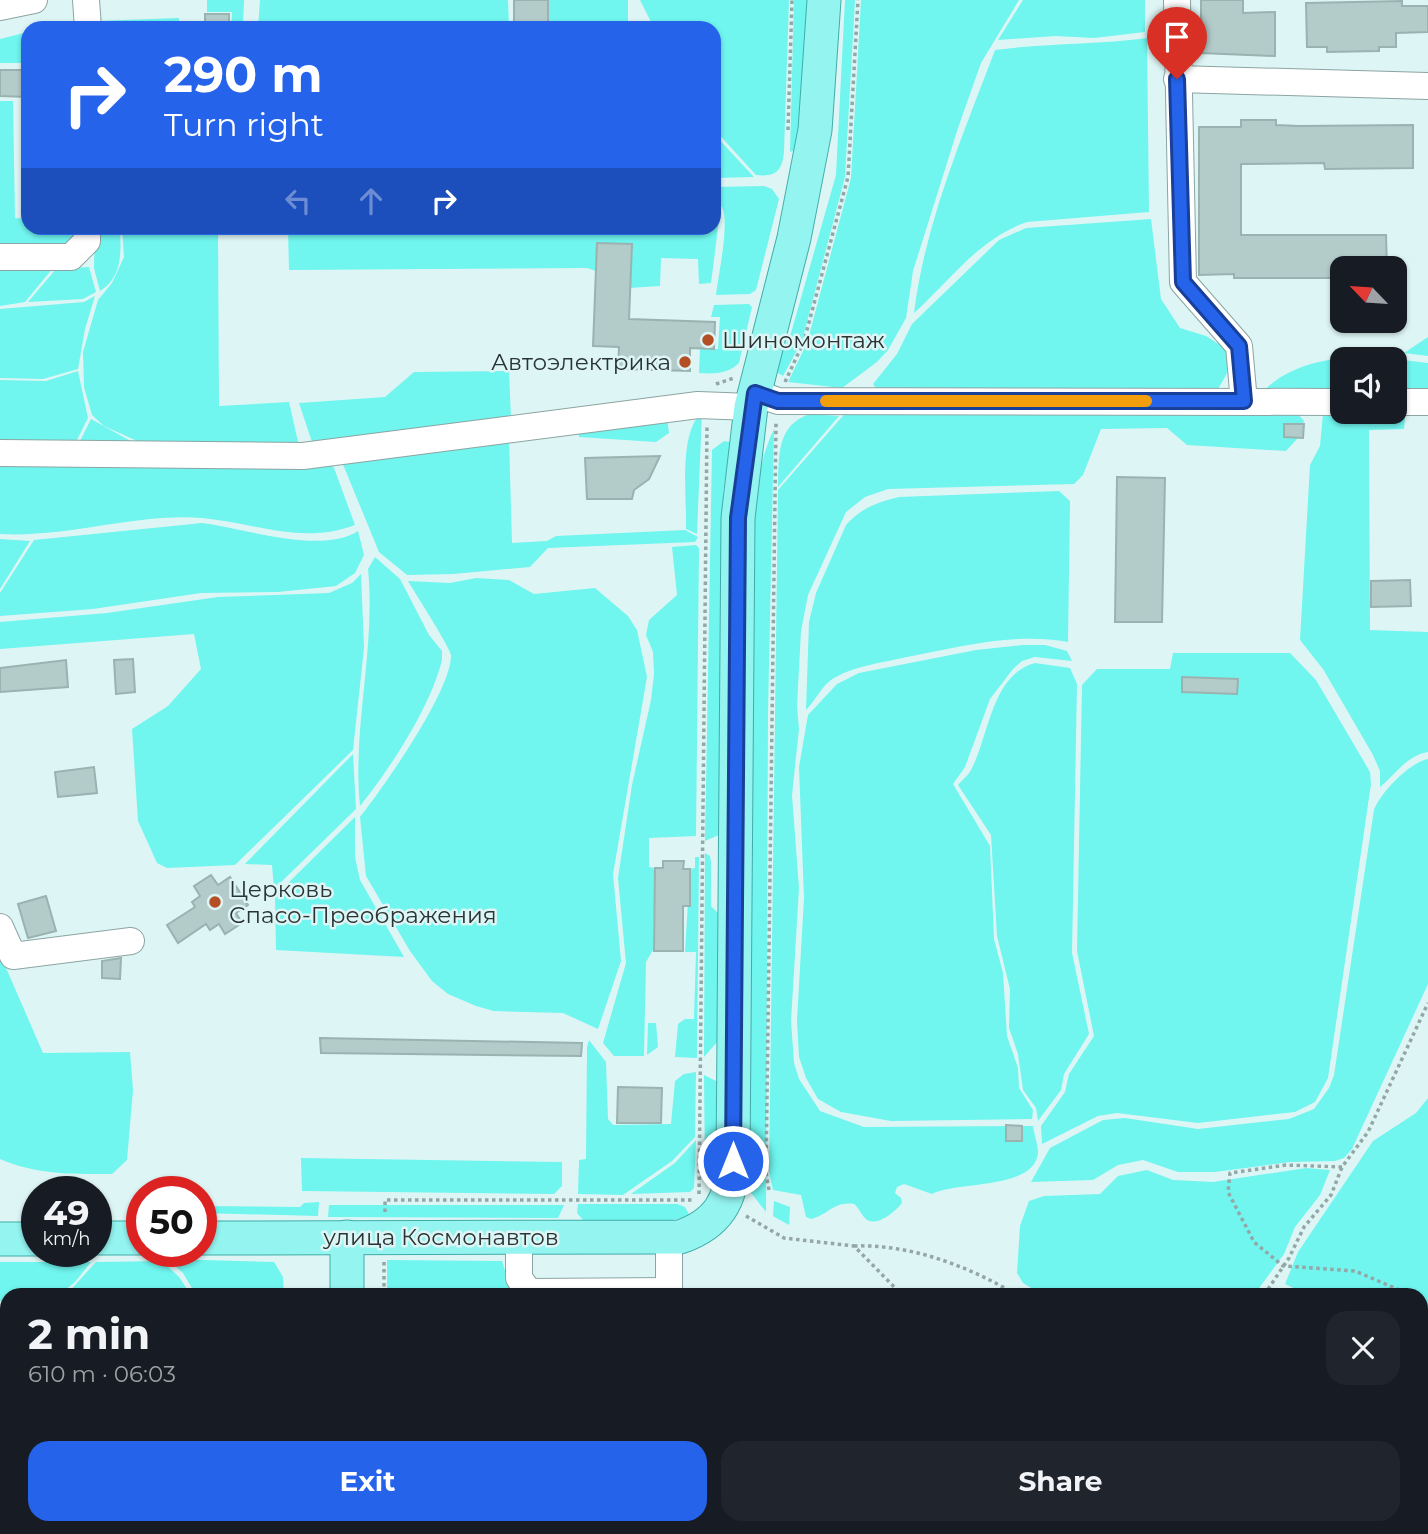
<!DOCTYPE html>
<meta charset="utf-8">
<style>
body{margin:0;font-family:Montserrat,sans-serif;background:#20242c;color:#f1f3f6;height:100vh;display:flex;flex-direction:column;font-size:26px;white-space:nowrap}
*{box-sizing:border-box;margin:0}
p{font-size:23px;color:#9ea1a6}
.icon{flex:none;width:38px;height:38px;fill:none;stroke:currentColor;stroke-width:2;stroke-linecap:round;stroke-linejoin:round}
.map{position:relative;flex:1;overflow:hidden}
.side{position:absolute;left:0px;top:1288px;width:1428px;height:247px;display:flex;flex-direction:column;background:#171b24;border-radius:21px 21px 0 0;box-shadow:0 2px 5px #0004}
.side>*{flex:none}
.banner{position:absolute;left:21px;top:21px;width:700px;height:214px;border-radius:21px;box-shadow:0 2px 5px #0004;background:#2563eb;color:#fff;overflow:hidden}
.needle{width:46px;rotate:295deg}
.controls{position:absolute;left:1330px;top:256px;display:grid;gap:14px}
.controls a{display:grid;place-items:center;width:77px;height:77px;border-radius:14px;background:#171b24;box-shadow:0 2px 5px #0004;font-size:35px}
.speed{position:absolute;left:21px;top:1176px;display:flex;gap:14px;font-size:35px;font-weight:700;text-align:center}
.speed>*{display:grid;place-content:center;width:91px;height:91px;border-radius:50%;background:#171b24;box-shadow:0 2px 5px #0004;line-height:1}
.speed small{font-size:18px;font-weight:400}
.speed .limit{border:10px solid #d22;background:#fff;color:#111}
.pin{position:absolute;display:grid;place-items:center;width:60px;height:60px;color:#fff;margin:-72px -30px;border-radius:50% 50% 50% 0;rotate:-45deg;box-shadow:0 0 7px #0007}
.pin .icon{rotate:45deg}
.me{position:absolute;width:77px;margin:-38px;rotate:0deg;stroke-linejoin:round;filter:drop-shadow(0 0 5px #0008)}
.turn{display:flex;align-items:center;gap:24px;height:147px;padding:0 28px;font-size:32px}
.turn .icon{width:91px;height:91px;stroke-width:2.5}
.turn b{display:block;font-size:49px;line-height:60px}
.lanes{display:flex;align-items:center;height:66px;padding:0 28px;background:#0003;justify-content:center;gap:35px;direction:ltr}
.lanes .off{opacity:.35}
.round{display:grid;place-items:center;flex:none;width:74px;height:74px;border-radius:21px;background:#20242c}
.overview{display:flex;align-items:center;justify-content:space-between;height:119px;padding:0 28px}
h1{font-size:42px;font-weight:700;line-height:52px}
.button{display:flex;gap:14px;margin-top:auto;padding:14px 28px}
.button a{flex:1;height:80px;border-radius:21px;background:#2563eb;color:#fff;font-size:28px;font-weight:700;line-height:80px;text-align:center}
.button a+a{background:#20242c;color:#f1f3f6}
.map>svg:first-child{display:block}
.green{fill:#70f5ef}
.building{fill:#b3ccca;stroke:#9ab2b0;stroke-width:2}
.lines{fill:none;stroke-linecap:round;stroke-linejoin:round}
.minor-casing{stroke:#8ca4a2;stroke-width:28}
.major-casing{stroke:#40aca8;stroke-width:35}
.path{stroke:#94a6a6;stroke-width:3.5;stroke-dasharray:3.5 3.5;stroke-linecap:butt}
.minor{stroke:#fff;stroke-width:26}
.major{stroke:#94f4f0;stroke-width:33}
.route-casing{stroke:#184099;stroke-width:18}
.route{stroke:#2563eb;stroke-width:12}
.slow{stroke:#f59e0b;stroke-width:12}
.poi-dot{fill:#b44e23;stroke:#ddf6f5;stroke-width:2.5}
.labels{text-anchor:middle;stroke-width:5;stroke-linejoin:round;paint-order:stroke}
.poi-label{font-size:23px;fill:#2a3434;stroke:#ddf6f5;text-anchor:start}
.street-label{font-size:23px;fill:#2a3434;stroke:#ddf6f5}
</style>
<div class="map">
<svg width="1428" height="1534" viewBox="0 0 1428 1534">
<rect width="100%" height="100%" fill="#ddf6f5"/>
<g class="green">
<polygon points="207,0 244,0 243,28 231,28 232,12 207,12"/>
<polygon points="260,0 508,0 509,28 258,28"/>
<rect x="548" y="0" width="80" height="28"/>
<path d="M640,0H789L784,152C782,172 775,177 756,175L714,129V28H654Z"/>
<polygon points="794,0 808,0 806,61 795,150 790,152"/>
<polygon points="845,0 855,0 845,177 802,341 783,376 778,373 778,360 791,333 836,175"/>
<polygon points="861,0 1019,0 981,63 958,128 913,271 906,318 888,350 877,362 842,388 788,382 807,343 851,178"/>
<polygon points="1023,0 1145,0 1145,32 1094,38 1056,36 998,40"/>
<polygon points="179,18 179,28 98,28 97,21"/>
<polygon points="28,32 28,63 0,63 0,39"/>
<path d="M1147,38L1149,212L1027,222C979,238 950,281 914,313C925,223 963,135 995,50C1046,43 1096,45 1147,38Z"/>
<polygon points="0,101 13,101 15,218 28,219 28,228 84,228 78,247 0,255"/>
<polygon points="714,134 754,177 714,178"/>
<path d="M764,186L772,189L779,199L756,290L750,294L716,295C719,269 727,239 724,213C722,203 714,197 714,187Z"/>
<polygon points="714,208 719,220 711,283 699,284 698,259 661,258 660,286 630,288 631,244 597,243 596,271 587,268 289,270 288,228 514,228 514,233 554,231 554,228 714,228"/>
<polygon points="1151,219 1161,299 1180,328 1206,336 1228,350 1227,373 1216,393 877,390 873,384 897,354 912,324 999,240 1026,228"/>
<path d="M95,228H120C121,251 123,277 100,291L94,268Z"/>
<polygon points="122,228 218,228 219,406 289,402 299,446 137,441 104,426 92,415 84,387 83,352 98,300 112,283 124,257"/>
<polygon points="89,267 96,292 83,299 28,302 56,269"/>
<polygon points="0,268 53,268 25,302 0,306"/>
<polygon points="95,296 85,329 78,369 43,379 0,378 0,309 84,302"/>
<path d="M749,304L752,307L739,363C728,374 714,374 699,373L700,349H718L720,317H711L714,305Z"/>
<polygon points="1428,337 1428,356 1404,353"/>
<path d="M1366,356L1390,359H1342V396L1262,393C1286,365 1331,357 1366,356Z"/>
<polygon points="1395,359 1428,363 1428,394 1395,395"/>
<polygon points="78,371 88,418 76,442 0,445 0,380 46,381"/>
<polygon points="509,371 511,418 313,445 299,403 385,397 414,372"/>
<path d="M848,410L1298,414L1304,421L1297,439L1286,451L1187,445L1167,428L1101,429L1083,475L1074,484L888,489L865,497L846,512L808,595L801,631L797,706L799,729L792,795L799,888L791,1021L794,1063L799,1079L820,1111L864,1127L1033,1126C1034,1134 1038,1144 1038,1153C1034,1190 958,1181 932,1194L904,1184L897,1187L895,1193L901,1198L902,1203C895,1212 874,1230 864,1217C860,1212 859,1208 854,1204C834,1201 828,1215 811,1219L806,1217L801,1195L773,1190L769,1172L778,490Z"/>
<path d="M1394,412L1405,418L1404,429L1369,430L1370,630L1428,632V752C1406,756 1396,774 1380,787V771L1373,755L1323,669L1300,640L1310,465L1320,446L1323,414Z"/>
<path d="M702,413L697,534L686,529C687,500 678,431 702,413Z"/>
<path d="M810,414L839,416L778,487C779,457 776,425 810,414Z"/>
<polygon points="667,418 669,433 656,442 579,437 578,430"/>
<polygon points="91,419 145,449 78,445"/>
<path d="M774,429L768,712L766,1212L749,1190C749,1005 748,818 753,633C755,570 746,486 774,429Z"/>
<polygon points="509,439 512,543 547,541 556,536 685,530 698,537 695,542 548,548 530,567 453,574 407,575 379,552 342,462"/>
<polygon points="724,441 730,442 730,447 723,493 720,829 719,835 705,841 712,450"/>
<path d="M329,462L334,468L355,525C303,545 255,523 202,518C135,513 68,538 0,534V464Z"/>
<path d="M1059,491L1070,501L1068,642C1014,632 960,647 907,657C882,663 857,665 834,678C822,685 816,700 806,710L809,622L816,593L846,525C861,508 878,502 899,497Z"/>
<path d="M202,523C243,528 322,555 358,531L364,555L355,573L336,586L278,592L201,593L93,609L0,616V593L34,540Z"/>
<polygon points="0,539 30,541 0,589"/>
<polygon points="696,545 699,548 696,836 649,838 649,867 655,868 653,950 646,962 644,1056 614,1056 603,1043 626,963 618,878 632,785 651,700 654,674 653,652 646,635 649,620 677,595 672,547"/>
<path d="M375,557L400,579L429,635L442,651V660C431,706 390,769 360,806C352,727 376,649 368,569Z"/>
<polygon points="361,574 364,648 353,750 235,865 167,868 157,863 138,821 132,729 168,706 201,669 194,634 0,649 0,622 107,613 218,597 329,593 352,583"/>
<path d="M476,578L509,580L534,594L595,588L628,616L637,630L647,677L613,874L621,961L598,1029L563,1013L494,1011L476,1006L448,994L432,981L410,951L366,876L360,817C383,788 452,690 451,655C450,647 415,593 408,581L450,583Z"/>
<polygon points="1023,645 1045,645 1067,651 1072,661 1035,657 1022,661 1013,669 990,699 965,767 953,784 990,846 994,939 1003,973 1007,1036 1018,1068 1019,1088 1033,1110 1032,1119 891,1121 841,1112 818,1099 806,1078 799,1057 797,1021 804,898 799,767 808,715 837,684 859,673 976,650"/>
<polygon points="1173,653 1290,653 1316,680 1370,772 1371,784 1328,1078 1315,1102 1295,1112 1198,1123 1117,1113 1098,1116 1042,1144 1041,1126 1065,1092 1069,1074 1094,1036 1077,951 1082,685 1097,669 1170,669"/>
<path d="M1035,663L1070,668L1077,684L1072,953L1089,1034L1064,1074L1061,1090L1038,1121L1036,1108L1023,1090L1018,1054L1009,1028L1010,989L997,936L991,835L958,785C962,780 969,775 972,768C989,735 992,674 1035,663Z"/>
<polygon points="353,754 356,809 274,889 272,865 245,864"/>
<path d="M1428,759V984L1352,1149L1344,1158L1335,1161L1290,1162L1215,1172H1178L1143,1160L1118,1165L1093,1180L1031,1182L1050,1148L1103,1120L1125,1118L1198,1129L1289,1119L1314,1109L1329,1088L1334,1075L1374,810C1381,792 1409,763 1428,759Z"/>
<polygon points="355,817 355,857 360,880 404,957 276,950 275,896"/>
<polygon points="705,853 710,856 711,862 711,906 718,913 718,1041 704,1057"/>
<polygon points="695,857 699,857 697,1058 675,1057 678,1024 685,1019 694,1019 696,952 685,952 690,869 695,868"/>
<path d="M0,954L43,1053L130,1052L133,1090L127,1160L112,1174C72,1174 37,1175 0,1159Z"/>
<polygon points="648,1023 656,1023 658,1047 647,1055"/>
<polygon points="589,1040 606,1062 608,1119 613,1125 671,1124 675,1081 684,1074 696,1072 695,1137 672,1161 623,1195 578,1194 579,1160 586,1159 587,1047"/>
<polygon points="704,1075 716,1081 718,1089 717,1185 705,1174"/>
<polygon points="1428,1098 1428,1349 1421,1346 1421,1295 1308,1295 1285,1284 1298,1252 1373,1141 1416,1113"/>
<polygon points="696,1140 694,1188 690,1192 631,1194 675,1163"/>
<polygon points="301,1158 562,1162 562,1186 554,1194 302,1191"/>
<path d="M1306,1168L1330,1170L1320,1195L1295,1227L1284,1254L1254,1295C1234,1295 1188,1290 1172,1295H1043L1023,1283L1017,1273L1020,1226L1029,1201L1044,1196L1100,1194L1118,1176L1147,1170L1173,1180L1213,1182Z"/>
<polygon points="774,1201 790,1207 789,1225 773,1216"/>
<polygon points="319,1202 318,1216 201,1213 201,1206 300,1207 304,1203"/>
<polygon points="578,1204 677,1204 685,1207 690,1216 668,1221 583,1220 577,1213"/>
<polygon points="329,1205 564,1205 558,1218 328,1217"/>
<polygon points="167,1259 274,1262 283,1277 284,1295 196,1295 183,1273"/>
<polygon points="387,1260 502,1261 513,1295 387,1295"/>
<polygon points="162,1261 179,1277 191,1295 66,1295 96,1262"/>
<polygon points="0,1262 91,1262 75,1282 59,1295 7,1295 7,1301 0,1301"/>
<rect x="366" y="1528" width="42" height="6"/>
<polygon points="512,1528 717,1530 717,1534 512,1534"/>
<rect x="855" y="1528" width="59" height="6"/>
</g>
<g class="building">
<rect x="514" y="0" width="34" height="28"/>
<polygon points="1201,0 1243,0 1243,13 1275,12 1275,56 1201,53"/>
<polygon points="1402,1 1402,6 1428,6 1428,32 1396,33 1396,47 1379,47 1379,51 1327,52 1327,47 1307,47 1306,3"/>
<rect x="205" y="14" width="24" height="14"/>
<polygon points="0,70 28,70 28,97 0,96"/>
<polygon points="1241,120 1276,120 1276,125 1299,126 1413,125 1413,168 1325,169 1324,163 1241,164 1241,235 1386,235 1387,268 1342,268 1342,278 1234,278 1234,274 1199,275 1199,127 1241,127"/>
<polygon points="597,243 632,244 629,319 715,322 714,349 690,348 690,371 618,369 619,347 593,346"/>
<polygon points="1284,424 1304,424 1303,438 1284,437"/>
<polygon points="660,456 649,479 634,490 632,499 587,499 585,458"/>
<polygon points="1117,477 1165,478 1162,622 1115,622"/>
<polygon points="1410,580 1411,606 1371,607 1371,581"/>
<polygon points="133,659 135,692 116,694 114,660"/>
<polygon points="66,660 68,687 0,692 0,668"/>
<polygon points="1182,677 1238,679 1237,694 1182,692"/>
<polygon points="94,767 97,793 58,797 55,772"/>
<polygon points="663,861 684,861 683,869 690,869 690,906 683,906 683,951 654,951 655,868 663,868"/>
<polygon points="211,875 218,885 230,877 248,905 236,913 242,923 225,934 219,924 210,930 206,924 178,943 167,925 195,907 192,902 200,896 194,886"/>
<polygon points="46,896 56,931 28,938 18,904"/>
<polygon points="121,958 120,979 102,978 102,961"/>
<polygon points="320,1038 582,1043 581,1056 321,1053"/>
<polygon points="618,1087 662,1088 661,1123 617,1123"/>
<polygon points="1006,1125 1022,1126 1022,1141 1006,1141"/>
</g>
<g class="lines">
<defs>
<g id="minor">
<polyline points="86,0 88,28"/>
<polyline points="1177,0 1183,282 1239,346 1244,402"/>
<polyline points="0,7 34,0"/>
<polyline points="1177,79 1428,86"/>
<polyline points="0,257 71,257 87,241 87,228"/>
<polyline points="755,393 778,401 1342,402"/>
<polyline points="1395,402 1428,402"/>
<polyline points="0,453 303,456 698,405 751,407"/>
<polyline points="0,927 13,956 131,941"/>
<polyline points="519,1236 519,1278 529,1292 669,1291"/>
<polyline points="669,1237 669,1295"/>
<polyline points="0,1407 7,1407"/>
<polyline points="206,1528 212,1534"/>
<polyline points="736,1528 736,1534"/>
<polyline points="1084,1528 1084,1534"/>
<polyline points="1283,1528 1283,1534"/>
<polyline points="1386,1528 1386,1534"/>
<polyline points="421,1534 421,1528"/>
<polyline points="501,1534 502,1528"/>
<polyline points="820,1534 820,1528"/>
<polyline points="975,1534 975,1528"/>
</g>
<g id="major">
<polyline points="96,1238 142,1238"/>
<path d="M201,1238L680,1237C718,1224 732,1200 733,1161L738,518L751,407L794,238L815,130L824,0"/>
<polyline points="0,1239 37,1239"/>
<polyline points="347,1295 347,1237"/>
<polyline points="346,1534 346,1528"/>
</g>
</defs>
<use href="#minor" class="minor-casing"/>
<use href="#major" class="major-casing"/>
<g class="path">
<polyline points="788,130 792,0"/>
<polyline points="785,382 804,341 848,177 858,0"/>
<polyline points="716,384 734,378"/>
<polyline points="1342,1167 1286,1165 1230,1173 1228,1192 1254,1242 1283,1266 1355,1271 1411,1295"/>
<polyline points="769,1190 766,1173 776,423"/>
<polyline points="699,1194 707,425"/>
<polyline points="385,1212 385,1200 694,1200"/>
<polyline points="746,1216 784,1238 854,1246 902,1295"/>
<path d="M854,1246C911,1244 968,1266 1017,1295"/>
<polyline points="384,1262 384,1295"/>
<polyline points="318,1295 318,1291"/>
<polyline points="1264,1295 1289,1258 1304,1227 1331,1195 1342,1167 1368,1132 1428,1003"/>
<polyline points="1421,1300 1428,1303"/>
<polyline points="0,1311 7,1311"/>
<polyline points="1421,1521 1428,1519"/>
<polyline points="315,1534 315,1528"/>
<polyline points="385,1534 385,1528"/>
<polyline points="1410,1534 1414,1528"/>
</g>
<use href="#minor" class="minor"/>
<use href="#major" class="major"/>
</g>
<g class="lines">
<defs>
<polyline id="route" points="733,1161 738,518 755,393 778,401 1244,401 1239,346 1183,282 1177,79"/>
</defs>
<use href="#route" class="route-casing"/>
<use href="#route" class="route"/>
<polyline class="slow" points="826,401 1146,401"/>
</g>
<g class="poi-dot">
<circle cx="708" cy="340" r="7"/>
<circle cx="685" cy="362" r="7"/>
<circle cx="215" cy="902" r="7"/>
</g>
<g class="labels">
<g class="poi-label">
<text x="722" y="348">Шиномонтаж</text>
<text x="671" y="370" text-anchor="end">Автоэлектрика</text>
<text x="229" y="897">Церковь<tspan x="229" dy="26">Спасо-Преображения</tspan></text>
</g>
<g class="street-label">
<text x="441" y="1245">улица Космонавтов</text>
</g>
</g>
</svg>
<div class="controls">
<a><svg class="needle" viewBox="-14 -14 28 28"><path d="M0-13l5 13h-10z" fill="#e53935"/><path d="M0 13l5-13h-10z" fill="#9ea1a6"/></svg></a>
<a><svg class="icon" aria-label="sound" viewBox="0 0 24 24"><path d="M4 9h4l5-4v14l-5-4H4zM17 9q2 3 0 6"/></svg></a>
</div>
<div class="speed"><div>49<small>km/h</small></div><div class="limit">50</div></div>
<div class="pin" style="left:1177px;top:79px;background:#d93025"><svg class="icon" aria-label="arrive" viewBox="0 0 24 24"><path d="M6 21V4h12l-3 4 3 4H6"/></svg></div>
<svg class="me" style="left:733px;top:1161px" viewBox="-20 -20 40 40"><circle r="17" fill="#2563eb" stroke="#fff" stroke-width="3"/><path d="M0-11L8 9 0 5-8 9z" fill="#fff"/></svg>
<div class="banner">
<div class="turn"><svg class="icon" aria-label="right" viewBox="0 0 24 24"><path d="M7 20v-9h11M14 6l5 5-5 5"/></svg><div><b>290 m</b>Turn right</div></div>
<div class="lanes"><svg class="icon off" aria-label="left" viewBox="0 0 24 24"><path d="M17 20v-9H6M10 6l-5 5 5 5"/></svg><svg class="icon off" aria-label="ahead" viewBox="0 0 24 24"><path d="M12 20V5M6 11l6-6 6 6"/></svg><svg class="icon" aria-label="right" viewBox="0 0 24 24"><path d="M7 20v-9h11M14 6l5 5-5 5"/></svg></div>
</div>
<section class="side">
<div class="overview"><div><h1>2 min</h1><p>610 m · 06:03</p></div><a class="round"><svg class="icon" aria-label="close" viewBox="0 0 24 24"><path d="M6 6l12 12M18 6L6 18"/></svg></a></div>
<div class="button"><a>Exit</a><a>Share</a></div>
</section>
</div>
